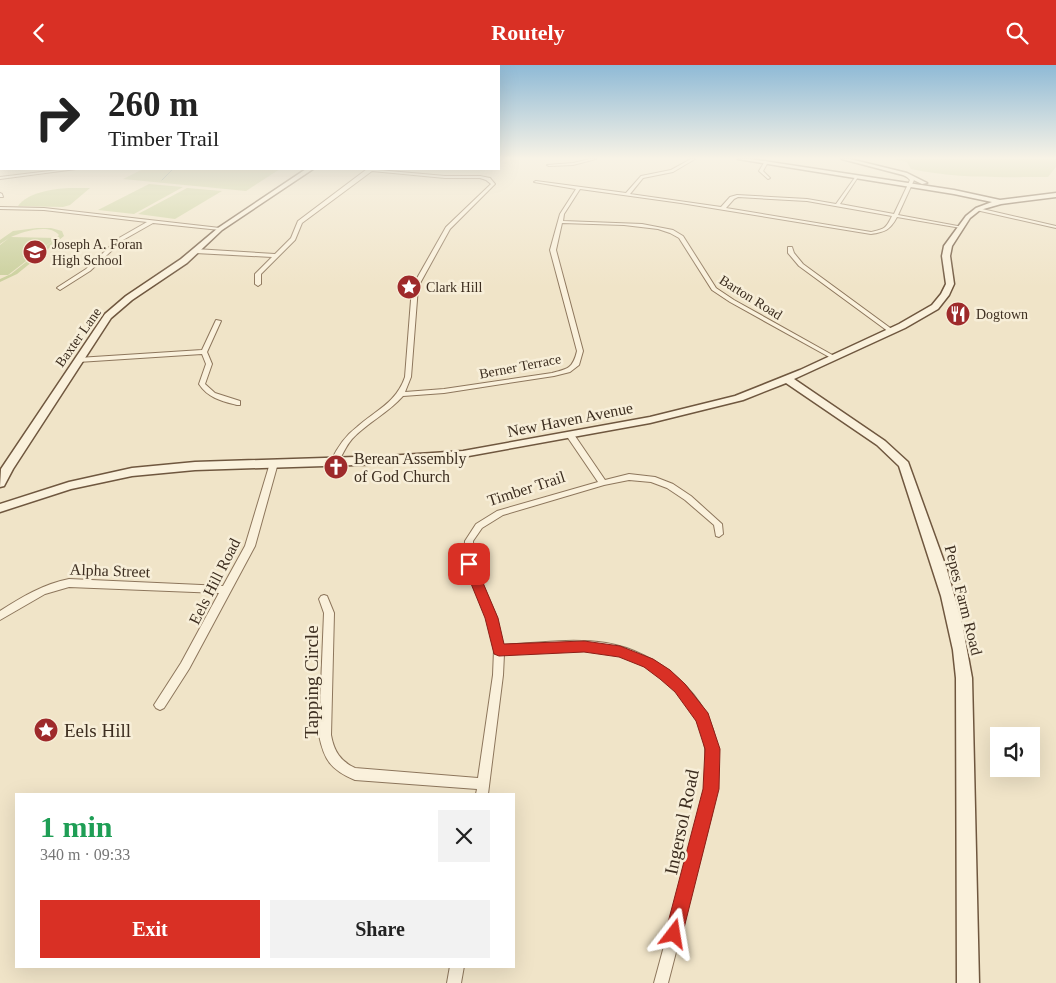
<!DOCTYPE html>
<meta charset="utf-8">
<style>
body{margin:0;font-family:Georgia,serif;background:#f2f2f2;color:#222;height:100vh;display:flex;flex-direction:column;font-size:19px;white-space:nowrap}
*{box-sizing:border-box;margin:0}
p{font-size:16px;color:#767676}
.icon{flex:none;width:28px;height:28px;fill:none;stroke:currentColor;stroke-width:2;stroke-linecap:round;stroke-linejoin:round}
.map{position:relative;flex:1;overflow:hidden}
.panel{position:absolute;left:15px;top:728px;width:500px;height:175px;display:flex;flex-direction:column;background:#fff;border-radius:0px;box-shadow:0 5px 20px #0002}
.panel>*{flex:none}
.guide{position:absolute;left:0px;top:0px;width:500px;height:105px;box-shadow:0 5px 20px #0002;background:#fff;color:#222;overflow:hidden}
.buttons{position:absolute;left:990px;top:662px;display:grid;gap:10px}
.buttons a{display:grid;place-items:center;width:50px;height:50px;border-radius:0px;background:#fff;box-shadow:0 5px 20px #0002;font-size:25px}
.pin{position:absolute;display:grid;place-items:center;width:42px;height:42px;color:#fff;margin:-21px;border-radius:10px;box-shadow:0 2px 8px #0006}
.me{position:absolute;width:55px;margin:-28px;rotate:14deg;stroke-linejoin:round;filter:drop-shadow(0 0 4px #0008)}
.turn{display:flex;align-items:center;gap:18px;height:105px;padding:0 25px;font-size:22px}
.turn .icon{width:65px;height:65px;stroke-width:2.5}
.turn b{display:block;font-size:35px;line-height:42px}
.round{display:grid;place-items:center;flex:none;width:52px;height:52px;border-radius:0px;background:#f2f2f2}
.headline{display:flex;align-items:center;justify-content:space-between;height:85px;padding:0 25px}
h1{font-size:30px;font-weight:600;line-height:38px;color:#1e9e55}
.action{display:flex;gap:10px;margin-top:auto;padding:10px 25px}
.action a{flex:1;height:58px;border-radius:0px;background:#d93025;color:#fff;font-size:20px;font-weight:600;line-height:58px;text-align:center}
.action a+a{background:#f2f2f2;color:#222}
header{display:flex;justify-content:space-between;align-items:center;height:65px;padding:0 25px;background:#d93025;color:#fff;font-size:22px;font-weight:600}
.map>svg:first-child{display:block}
.green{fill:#c9cf9b}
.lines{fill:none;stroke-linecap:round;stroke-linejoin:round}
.stream{stroke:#6f938a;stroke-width:1}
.street-casing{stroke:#8d765c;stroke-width:2}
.secondary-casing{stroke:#6f573f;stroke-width:3}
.street{fill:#faf1dc;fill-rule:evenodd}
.secondary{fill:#faf1dc;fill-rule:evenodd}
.route{fill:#d93025;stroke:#8d1f18}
.labels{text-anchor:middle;stroke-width:5;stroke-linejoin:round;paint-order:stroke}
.far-poi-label{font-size:14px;fill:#3d2e20;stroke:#f7eed8;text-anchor:start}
.far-street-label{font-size:14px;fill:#3d2e20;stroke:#f7eed8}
.street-label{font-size:16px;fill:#3d2e20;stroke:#f7eed8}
.poi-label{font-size:16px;fill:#3d2e20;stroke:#f7eed8;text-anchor:start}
.near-street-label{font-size:19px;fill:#3d2e20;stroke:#f7eed8}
.near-poi-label{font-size:19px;fill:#3d2e20;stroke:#f7eed8;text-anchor:start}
</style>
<header><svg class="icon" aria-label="back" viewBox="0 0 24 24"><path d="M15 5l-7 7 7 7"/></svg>Routely<svg class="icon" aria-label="search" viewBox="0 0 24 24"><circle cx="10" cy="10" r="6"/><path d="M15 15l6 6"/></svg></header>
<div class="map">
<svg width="1056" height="918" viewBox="0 0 1056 918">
<rect width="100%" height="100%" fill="#f0e4c8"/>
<g class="green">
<path d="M893,94H1056V102L1048,112C998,112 960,114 911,104L907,97Z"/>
<polygon points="143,104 280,104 246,126 123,114"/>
<polygon points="149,119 183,122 134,149 98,145"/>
<path d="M69,123H90L70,140L63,142L18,141C28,127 53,124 69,123Z"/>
<polygon points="187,123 222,126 175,154 138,149"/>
<path d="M37,163H51L62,166L64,171L17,209L0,217V214L11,209L55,174L59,170C49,158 22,167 11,172L56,173L8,210H0V180L9,173L0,179V175L13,166Z"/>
</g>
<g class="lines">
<polyline class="stream" points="162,115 173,104"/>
<defs>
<g id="street">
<rect x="0" y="94" width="1" height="2"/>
<polygon points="590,94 596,94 573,100 549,101 547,100 573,98"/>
<path d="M691,94H695L673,107L643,113L630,129L721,142L730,132L737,130L807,134L836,139L856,111L858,112L840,139L894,149L910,115L906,111L908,110L914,115L898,150L963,162L961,163L897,152C890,165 885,167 871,169L681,138L580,124L564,149L563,156L642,159L673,165L683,171L716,223L734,235L836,292L833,294L831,293L730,237L712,225L679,173L670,168L658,164L624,160L562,158L556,185L583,286L579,300L570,307L554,311L444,328L403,331C388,348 367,358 352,374C346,381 342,390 338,398H335L331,396C337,383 345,371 357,362C376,345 396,338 405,312L412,222L446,162L491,119L486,115L480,113H445L372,106L302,158L295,175L261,209V219L258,221L255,219V209L272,192L195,188L192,186L195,184L275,189L291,173L298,156L367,104L445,111H480L490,113L495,119L450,164L418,222L411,312L405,327L444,324L552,308C568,304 573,303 577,286L550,185L560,149L576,124L534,117L536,116L626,128L641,111L671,105ZM738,132L807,136L892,151C886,164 884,164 871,167L726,143L734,134Z"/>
<polygon points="765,96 768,97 763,106 770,113 768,114 759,106"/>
<polygon points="66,104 76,104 0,114 0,112"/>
<polygon points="0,128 2,129 3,132 0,132"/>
<polygon points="0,142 44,143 220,163 222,164 220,165 153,158 123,175 90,206 60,225 57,223 58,222 86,204 119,173 147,157 44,145 0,144"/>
<polygon points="978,143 1056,161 1056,163 976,145 976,143"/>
<polygon points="788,182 792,182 794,188 803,199 893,265 893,267 889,267 799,201 788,188"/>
<path d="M216,255L221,256L207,287L212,299L205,319L215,328L240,336V340H237C222,336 208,333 199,319L206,299L202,289L78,297L75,295L78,293L202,285Z"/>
<path d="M567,368H573L605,415L629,409L655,412L673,419L691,431L722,459L723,469L719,472L716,471L714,460L685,435L667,423L651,417L629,415L604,420L503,450L482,463L473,476L474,499L497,553L503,580C537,578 572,573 606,578C657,586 711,630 717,684C720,707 716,729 711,752L668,918H654L699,752C704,729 708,707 705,683C700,637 652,595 607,587C573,581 538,586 504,589L503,610L488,729H476L477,724L355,715C331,705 324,695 319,670L324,548L319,534L321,531L324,530L327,531L334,548L331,670C334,686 340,696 355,703L478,713L493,610L494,585L487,553L464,499L465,476L476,459L497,446L598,417L566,370Z"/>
<path d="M274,395L278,398L255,481L189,604L164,643L160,645L156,643L154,640L181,598L219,528L69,522L45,529L0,555V546C22,532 43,519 69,514L223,521L245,481L270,398Z"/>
<polygon points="450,901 464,901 461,918 447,918"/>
</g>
<g id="secondary">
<polygon points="738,94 750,94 954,125 1000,135 1056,128 1056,132 1001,139 980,145 970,153 952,181 950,191 954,219 949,230 938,244 905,263 794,314 885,376 908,397 947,505 962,558 972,613 979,918 957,918 956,613 953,585 941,531 899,401 877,380 786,318 743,335 650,358 463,392 387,399 195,405 132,411 71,424 0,447 0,439 69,417 132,403 195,397 387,391 463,386 650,352 735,331 800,305 899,259 932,240 941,229 946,219 942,191 944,181 966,151 976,143 992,137 954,129"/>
<polygon points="842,94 850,94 907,108 927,118 922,119 903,110"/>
<polygon points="306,104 313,104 222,165 187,198 132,235 111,253 13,404 4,421 0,422 1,404 105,249 126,231 181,194 218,163"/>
</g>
</defs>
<use href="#street" class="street-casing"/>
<use href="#secondary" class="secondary-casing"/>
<use href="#street" class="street"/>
<use href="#secondary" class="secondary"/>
</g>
<linearGradient id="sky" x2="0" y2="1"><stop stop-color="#8fbad6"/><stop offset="0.42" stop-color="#f8f3e6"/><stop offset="1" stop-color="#f8f3e6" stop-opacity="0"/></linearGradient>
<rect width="1056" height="222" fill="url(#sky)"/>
<polygon class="route" points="469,495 475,499 498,553 504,579 584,576 620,581 653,594 670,605 685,619 708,648 720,684 719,724 681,875 674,878 668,875 665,869 703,724 705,684 696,656 675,627 660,614 644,602 619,592 584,587 499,591 494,589 485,553 463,499"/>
<defs>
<symbol id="school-disc" viewBox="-11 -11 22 22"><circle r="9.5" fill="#9e2a2b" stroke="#f7eed8"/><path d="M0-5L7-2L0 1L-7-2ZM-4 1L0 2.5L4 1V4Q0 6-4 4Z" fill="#fff"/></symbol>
<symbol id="sight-disc" viewBox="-11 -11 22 22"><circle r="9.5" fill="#9e2a2b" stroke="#f7eed8"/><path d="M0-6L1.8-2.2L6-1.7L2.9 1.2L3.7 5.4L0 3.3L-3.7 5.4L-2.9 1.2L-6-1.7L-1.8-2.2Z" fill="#fff"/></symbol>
<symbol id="restaurant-disc" viewBox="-11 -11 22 22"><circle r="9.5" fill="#9e2a2b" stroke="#f7eed8"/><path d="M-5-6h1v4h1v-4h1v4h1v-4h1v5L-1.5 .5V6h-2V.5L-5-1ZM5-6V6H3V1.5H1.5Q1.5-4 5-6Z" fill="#fff"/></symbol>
<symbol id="church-disc" viewBox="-11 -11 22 22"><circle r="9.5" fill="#9e2a2b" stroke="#f7eed8"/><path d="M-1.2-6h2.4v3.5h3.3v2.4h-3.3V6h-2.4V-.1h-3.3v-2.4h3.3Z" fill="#fff"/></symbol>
</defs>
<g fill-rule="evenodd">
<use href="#school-disc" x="21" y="173" width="28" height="28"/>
<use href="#sight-disc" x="395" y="208" width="28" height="28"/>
<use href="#restaurant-disc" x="944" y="235" width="28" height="28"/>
<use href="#church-disc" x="322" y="388" width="28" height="28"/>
<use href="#sight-disc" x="32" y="651" width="28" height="28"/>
</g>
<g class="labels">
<g class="far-poi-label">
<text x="52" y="184">Joseph A. Foran<tspan x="52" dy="16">High School</tspan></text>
<text x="426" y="227">Clark Hill</text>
<text x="976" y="254">Dogtown</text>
</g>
<g class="far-street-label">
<text transform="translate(751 232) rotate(32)" y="5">Barton Road</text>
<text transform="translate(78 272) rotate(-55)" y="5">Baxter Lane</text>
<text transform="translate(520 301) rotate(-11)" y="5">Berner Terrace</text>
</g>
<g class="street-label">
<text transform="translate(570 354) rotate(-11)" y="6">New Haven Avenue</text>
<text transform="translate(526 423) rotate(-18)" y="6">Timber Trail</text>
<text transform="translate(110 505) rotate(2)" y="6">Alpha Street</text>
<text transform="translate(214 516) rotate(-63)" y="6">Eels Hill Road</text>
<text transform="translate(964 535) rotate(76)" y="6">Pepes Farm Road</text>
</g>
<g class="poi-label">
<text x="354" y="399">Berean Assembly<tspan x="354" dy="18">of God Church</tspan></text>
</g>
<g class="near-street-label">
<text transform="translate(311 617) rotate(-90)" y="7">Tapping Circle</text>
<text transform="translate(681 757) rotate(-78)" y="7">Ingersol Road</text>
</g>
<g class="near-poi-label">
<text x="64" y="672">Eels Hill</text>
</g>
</g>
</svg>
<div class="buttons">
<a><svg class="icon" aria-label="sound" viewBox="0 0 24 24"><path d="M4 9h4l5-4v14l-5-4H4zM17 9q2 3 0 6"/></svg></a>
</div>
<div class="pin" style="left:469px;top:499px;background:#d93025"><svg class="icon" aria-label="arrive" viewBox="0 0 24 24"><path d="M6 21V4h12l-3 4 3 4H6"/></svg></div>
<svg class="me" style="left:674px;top:869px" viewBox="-20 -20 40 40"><path d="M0-17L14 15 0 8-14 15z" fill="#d93025" stroke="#fff" stroke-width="4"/></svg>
<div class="guide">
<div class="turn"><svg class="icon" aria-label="right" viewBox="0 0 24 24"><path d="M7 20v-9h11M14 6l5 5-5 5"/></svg><div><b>260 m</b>Timber Trail</div></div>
</div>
<section class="panel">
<div class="headline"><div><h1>1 min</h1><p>340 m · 09:33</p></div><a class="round"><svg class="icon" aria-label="close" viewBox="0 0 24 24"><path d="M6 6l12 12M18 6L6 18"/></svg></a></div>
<div class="action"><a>Exit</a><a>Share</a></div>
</section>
</div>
